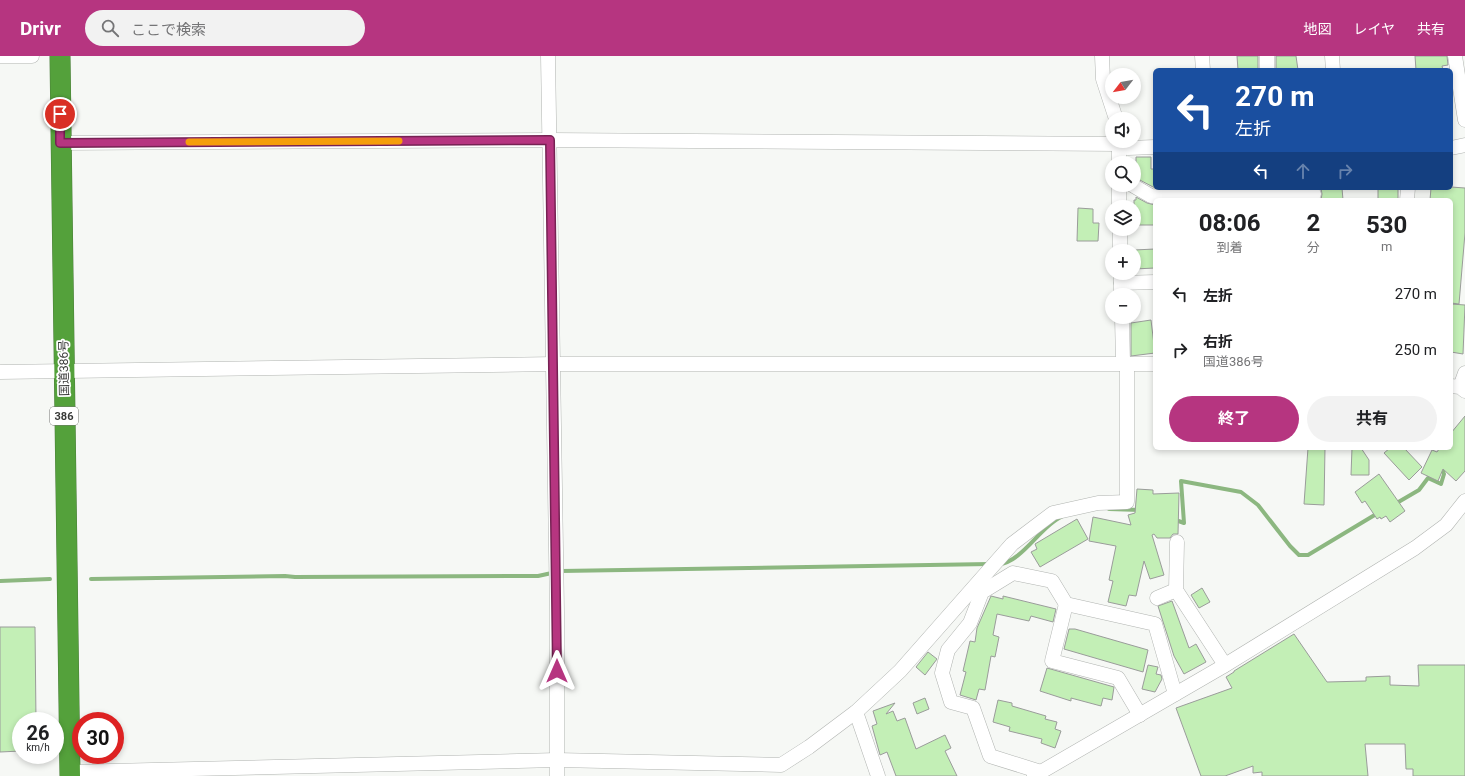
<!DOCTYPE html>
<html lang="ja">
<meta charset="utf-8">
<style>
body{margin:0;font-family:Roboto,"Noto Sans JP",sans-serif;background:#f2f2f2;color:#202124;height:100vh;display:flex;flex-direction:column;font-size:15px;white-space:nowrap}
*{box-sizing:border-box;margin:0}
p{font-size:13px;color:#757577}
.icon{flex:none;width:22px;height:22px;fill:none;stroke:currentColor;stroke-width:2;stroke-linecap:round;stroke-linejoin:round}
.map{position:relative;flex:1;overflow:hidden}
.panel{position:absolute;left:1153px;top:142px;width:300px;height:252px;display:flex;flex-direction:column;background:#fff;border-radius:6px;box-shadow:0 2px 6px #0003}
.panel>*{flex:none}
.hud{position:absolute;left:1153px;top:12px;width:300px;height:122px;border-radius:6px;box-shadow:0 2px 6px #0003;background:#1a4fa0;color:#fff;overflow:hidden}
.needle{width:26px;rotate:239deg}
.tools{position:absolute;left:1105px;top:12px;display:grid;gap:8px}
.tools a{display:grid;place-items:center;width:36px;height:36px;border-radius:50%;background:#fff;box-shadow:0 2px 6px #0003;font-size:20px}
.speed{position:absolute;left:12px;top:656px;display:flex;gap:8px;font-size:20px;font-weight:700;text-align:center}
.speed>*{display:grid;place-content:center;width:52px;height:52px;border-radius:50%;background:#fff;box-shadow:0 2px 6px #0003;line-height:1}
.speed small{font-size:10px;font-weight:400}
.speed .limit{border:6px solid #d22;background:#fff;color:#111}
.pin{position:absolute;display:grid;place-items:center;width:34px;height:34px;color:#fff;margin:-17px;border:2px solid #fff;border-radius:50%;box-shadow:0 1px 4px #0007}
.me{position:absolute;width:44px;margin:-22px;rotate:0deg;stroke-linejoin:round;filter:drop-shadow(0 0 3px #0008)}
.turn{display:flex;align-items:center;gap:14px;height:84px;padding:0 16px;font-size:18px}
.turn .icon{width:52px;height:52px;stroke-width:2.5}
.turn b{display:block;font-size:28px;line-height:34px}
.lanes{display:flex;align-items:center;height:38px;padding:0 16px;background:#0003;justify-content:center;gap:20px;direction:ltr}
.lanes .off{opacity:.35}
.eta{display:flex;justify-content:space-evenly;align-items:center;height:68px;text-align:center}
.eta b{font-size:24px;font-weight:700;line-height:28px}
.button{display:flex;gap:8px;margin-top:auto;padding:8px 16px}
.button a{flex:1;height:46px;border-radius:24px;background:#b63580;color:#fff;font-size:16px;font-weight:700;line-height:46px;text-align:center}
.button a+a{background:#f2f2f2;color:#202124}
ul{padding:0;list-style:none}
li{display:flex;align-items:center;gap:12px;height:56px;padding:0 16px}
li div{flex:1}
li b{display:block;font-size:15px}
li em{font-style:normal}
header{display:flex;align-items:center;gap:24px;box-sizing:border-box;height:56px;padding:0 20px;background:#b63580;color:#fff}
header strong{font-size:19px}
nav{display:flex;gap:22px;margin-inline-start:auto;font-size:14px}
.search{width:280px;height:36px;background:#f2f2f2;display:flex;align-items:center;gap:10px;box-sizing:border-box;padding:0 14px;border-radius:22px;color:#757577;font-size:15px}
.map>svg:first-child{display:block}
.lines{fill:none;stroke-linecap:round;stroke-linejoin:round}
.stream{stroke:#8cb780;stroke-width:4}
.building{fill:#c3efb6;stroke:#9a9c9a}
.minor-casing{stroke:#b1b4b1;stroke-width:15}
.highway-casing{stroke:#4a7d3a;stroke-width:21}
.minor{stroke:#fff;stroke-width:14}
.highway{stroke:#54a13b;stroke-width:20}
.route-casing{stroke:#762253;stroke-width:10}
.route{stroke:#b63580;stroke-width:7}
.slow{stroke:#f59e0b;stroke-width:7}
.labels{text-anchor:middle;stroke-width:3.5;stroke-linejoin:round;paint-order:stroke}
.shield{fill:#fff;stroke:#747473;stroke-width:1}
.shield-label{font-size:11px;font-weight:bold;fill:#383937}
.street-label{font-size:12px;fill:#383937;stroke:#fff}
</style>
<header>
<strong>Drivr</strong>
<div class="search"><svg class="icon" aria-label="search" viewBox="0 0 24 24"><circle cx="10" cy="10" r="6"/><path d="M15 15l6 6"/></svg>ここで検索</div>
<nav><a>地図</a><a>レイヤ</a><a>共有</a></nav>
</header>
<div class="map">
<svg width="1465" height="720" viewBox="0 0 1465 720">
<rect width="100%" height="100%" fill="#f6f8f5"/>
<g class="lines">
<g class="stream">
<polyline points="1395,448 1419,434 1428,422 1441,428 1444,418 1442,413 1445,410"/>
<polyline points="1109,453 1140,454"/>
<polyline points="1173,463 1184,467 1181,425 1241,436 1258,449 1290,490 1299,499 1308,499 1378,457"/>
<path d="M999,508C1021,507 1041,470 1061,461"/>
<polyline points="91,523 285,520 295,521 538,520 561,515 990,508"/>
<polyline points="0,525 50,523"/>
</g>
</g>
<g class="building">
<polygon points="1237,0 1258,0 1258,13 1238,14"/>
<polygon points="1276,0 1296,0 1298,14 1277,14 1276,12"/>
<polygon points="1415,0 1447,0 1448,9 1442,10 1443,14 1416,14"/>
<polygon points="1136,101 1151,101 1151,113 1155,113 1155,132 1136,122"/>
<polygon points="1451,131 1465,132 1465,177 1459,248 1451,247 1451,144 1430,144 1431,132"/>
<polygon points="1321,132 1342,132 1343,144 1321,144 1322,138"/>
<rect x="1378" y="132" width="20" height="12"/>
<polygon points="1136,141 1147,147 1155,149 1155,169 1134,169 1134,144 1136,144"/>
<polygon points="1078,152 1093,153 1093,167 1099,167 1098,185 1077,185"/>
<polygon points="1155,193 1155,212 1134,213 1134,194"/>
<polygon points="1451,248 1465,249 1463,298 1451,296"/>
<polygon points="1151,264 1155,297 1131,300 1131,267"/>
<polygon points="1465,360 1465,415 1456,425 1443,413 1438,425 1421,417 1432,394 1437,396 1439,393 1451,392 1451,377"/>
<polygon points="1308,392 1325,392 1324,449 1304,448"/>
<polygon points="1352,392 1361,392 1369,404 1369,419 1351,419"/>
<polygon points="1390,392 1404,392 1422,411 1409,424 1384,397"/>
<polygon points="1379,418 1405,455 1390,466 1386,460 1381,463 1380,461 1377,463 1365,445 1362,447 1355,436"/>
<polygon points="1137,433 1153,434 1153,438 1179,437 1178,478 1173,478 1170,482 1157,482 1154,478 1152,479 1164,519 1150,523 1144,505 1136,540 1129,539 1126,550 1108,546 1113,525 1109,524 1116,490 1089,485 1093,461 1131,469 1128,459 1135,457"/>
<polygon points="1077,463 1088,483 1040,511 1031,496 1037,493 1035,488"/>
<polygon points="1202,532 1210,546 1199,552 1191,539"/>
<polygon points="991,540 1003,543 1003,540 1056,553 1053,566 1031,560 1029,565 997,558 993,579 999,581 995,601 991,600 985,634 979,633 976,644 960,639 966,616 963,615 970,585 975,586 977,572"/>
<polygon points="1172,545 1189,592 1196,588 1206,606 1184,618 1174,600 1158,550"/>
<polygon points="0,571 35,571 36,665 21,665 21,695 0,696"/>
<polygon points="1069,573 1075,573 1148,594 1143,616 1064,593"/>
<polygon points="1294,578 1327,626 1366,625 1366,621 1390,620 1390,629 1419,630 1418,609 1465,609 1465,720 1413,720 1413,713 1406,713 1405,688 1365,688 1368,720 1262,720 1262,716 1253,717 1253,710 1225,720 1201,720 1176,652 1232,632 1226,621 1234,616 1234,615"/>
<polygon points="928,596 937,603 925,619 916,611"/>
<polygon points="1148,609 1158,611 1156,618 1161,619 1162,623 1155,636 1142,633"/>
<polygon points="1047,612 1114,631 1112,644 1103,642 1101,650 1071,642 1071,645 1040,635"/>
<polygon points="925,642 929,653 917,658 913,647"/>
<polygon points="998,644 1012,647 1012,650 1046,660 1045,663 1057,666 1055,673 1061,675 1055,692 1041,687 1042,683 1009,675 1010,671 993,666"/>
<polygon points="895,647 886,658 893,655 897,665 905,662 916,693 945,679 951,692 945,695 957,720 896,720 887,696 880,699 872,670 877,668 873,655"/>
</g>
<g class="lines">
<defs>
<g id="minor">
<polyline points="0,0 32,0"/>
<polyline points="548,0 557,556 557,720"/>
<polyline points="1102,0 1103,23 1116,63"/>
<polyline points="1202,0 1203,14"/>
<polyline points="1332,0 1333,14"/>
<polyline points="1455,0 1465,64"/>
<polyline points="1267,14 1267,0"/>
<polyline points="1119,85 1119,107"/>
<polyline points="60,87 550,84 1119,88 1128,92 1155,91"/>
<polyline points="1451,92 1465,89"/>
<polyline points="1119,129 1119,151"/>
<polyline points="1132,129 1151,140 1160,141 1314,138"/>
<polyline points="1407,144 1408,132"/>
<polyline points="1120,173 1120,195"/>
<polyline points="1121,217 1121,239"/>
<polyline points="1121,227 1155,226"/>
<polyline points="1122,261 1123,307"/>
<polyline points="0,316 554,308 1155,308"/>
<polyline points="1451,330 1460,331 1465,335"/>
<polyline points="1460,331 1465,317"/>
<polyline points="1177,486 1176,534 1225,609"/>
<polyline points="1157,542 1176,534"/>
<polyline points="1066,548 1052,605 1118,622 1140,659"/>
<polyline points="856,656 878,720"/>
<polyline points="70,716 557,704 781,709 809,691 857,655 900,615 1012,488 1053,457 1098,447 1127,446 1127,307"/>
<polyline points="1041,716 990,700 973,652 951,646 942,617 948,594 970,567 982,536 1013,517 1052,525 1066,548 1155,568 1175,638"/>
<polyline points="1034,720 1222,611 1415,492 1446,469 1465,445"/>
</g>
<polyline id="highway" points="60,0 70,720"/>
</defs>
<use href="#minor" class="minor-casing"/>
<use href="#highway" class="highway-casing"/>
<use href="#minor" class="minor"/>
<use href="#highway" class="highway"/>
</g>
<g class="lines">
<defs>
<polyline id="route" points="60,58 60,87 550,84 557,615"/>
</defs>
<use href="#route" class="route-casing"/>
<use href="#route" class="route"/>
<polyline class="slow" points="189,86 399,85"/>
</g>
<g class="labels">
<rect class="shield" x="50" y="351" width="28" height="18" rx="3"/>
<g class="shield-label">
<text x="64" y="364">386</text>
</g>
<g class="street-label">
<text transform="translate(64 312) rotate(-91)" y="4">国道386号</text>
</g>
</g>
</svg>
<div class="tools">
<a><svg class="needle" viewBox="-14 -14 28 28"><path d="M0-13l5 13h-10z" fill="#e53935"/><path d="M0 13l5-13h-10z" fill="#757577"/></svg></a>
<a><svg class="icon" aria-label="sound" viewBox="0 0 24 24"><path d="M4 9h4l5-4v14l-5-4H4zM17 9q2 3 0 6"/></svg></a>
<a><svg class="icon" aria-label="search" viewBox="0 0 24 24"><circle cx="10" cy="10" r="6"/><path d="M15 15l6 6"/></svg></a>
<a><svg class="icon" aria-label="layers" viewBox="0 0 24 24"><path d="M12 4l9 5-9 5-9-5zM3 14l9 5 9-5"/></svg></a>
<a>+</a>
<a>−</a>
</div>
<div class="speed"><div>26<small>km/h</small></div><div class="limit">30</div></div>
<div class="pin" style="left:60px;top:58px;background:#d93025"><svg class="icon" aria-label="arrive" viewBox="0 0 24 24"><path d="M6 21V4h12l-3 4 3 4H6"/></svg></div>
<svg class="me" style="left:557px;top:615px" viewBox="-20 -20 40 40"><path d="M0-17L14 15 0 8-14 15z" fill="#b63580" stroke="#fff" stroke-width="4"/></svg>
<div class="hud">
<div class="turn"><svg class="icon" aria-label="left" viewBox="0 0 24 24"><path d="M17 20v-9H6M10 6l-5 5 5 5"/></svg><div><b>270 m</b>左折</div></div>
<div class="lanes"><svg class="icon" aria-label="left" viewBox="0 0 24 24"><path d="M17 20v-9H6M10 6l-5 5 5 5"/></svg><svg class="icon off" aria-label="ahead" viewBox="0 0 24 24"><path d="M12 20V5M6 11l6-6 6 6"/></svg><svg class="icon off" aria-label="right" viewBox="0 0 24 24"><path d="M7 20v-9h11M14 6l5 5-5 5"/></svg></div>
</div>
<section class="panel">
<div class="eta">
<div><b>08:06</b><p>到着</p></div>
<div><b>2</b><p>分</p></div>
<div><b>530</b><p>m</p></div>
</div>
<ul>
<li><svg class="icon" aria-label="left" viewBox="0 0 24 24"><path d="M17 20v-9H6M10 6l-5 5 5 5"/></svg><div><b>左折</b></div><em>270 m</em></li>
<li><svg class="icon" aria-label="right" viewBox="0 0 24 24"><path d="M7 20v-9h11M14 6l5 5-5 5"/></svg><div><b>右折</b><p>国道386号</p></div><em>250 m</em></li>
</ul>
<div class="button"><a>終了</a><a>共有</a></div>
</section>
</div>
